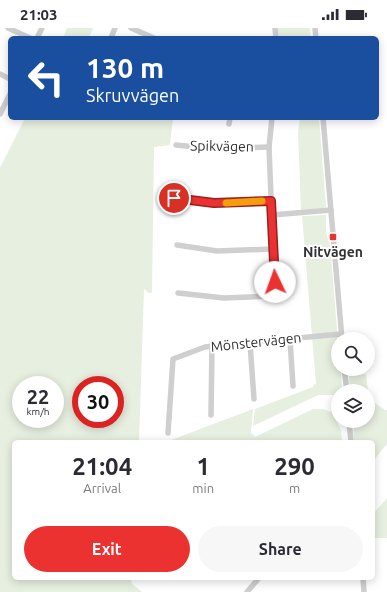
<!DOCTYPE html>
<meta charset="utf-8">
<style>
body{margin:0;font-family:Ubuntu,sans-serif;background:#f7f7f7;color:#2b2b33;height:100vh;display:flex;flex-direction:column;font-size:15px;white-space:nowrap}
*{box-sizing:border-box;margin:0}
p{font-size:13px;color:#7c7c81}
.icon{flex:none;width:22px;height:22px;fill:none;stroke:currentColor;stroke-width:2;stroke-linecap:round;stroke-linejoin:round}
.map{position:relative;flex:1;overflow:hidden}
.sheet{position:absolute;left:12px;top:412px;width:363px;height:140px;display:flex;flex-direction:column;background:#fff;border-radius:6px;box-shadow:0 2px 10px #0003}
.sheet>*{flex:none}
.guide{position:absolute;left:8px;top:8px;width:371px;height:84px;border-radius:6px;box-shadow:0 2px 10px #0003;background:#1a4fa0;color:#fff;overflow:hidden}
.buttons{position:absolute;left:331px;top:304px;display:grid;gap:8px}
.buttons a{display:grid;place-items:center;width:44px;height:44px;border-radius:50%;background:#fff;box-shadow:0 2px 10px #0003;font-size:20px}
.speed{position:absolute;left:12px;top:348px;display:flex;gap:8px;font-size:20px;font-weight:700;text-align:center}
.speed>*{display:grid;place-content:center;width:52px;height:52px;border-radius:50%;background:#fff;box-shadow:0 2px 10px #0003;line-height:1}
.speed small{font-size:10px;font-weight:400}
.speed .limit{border:6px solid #d22;background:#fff;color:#111}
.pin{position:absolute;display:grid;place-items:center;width:34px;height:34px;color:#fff;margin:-17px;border:2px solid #fff;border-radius:50%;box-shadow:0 1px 4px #0007}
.me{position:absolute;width:44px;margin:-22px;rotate:357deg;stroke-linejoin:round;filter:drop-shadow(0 0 3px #0008)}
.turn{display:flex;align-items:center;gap:14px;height:84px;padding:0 12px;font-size:18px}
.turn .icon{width:52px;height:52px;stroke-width:2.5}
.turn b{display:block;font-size:28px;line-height:34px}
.eta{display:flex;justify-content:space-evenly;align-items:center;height:68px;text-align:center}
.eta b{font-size:24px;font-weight:700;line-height:28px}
.action{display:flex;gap:8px;margin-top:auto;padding:8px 12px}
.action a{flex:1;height:46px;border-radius:24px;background:#ec3131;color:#fff;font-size:16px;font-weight:700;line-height:46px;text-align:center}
.action a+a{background:#f7f7f7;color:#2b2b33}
.status{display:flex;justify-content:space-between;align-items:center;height:28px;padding:0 20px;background:#fff;direction:ltr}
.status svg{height:11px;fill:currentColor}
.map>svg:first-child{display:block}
.green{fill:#e7efe0;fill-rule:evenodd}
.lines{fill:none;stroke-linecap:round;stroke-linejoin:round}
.minor{stroke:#cfcfcf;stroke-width:5.5}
.route-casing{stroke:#992020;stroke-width:10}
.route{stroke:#ec3131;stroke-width:7}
.slow{stroke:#f59e0b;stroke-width:7}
.poi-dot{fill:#ec3131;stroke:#fff;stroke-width:1.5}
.labels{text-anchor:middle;stroke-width:4;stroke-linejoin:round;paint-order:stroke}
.street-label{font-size:14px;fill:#323232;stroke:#fff}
.poi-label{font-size:14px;font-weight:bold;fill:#323232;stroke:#fff}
</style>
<div class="status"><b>21:03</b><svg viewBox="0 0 49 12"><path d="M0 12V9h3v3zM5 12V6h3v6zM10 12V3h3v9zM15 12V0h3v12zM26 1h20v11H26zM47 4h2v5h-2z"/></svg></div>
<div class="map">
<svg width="387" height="564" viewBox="0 0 387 564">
<rect width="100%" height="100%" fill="#fff"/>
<g class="green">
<polygon points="67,0 93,0 89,10 63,10"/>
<polygon points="277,0 310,0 311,10 278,10"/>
<path d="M25,90H173L170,117L154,119L152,265H149L144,261L139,414H14V550H131L132,556L142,564H0V140ZM21,357H55V391H21ZM81,357H115V391H81Z"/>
<polygon points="300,90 319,90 326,179 323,180 301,182 298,104"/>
<path d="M326,187C326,197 325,207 330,216L338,313L337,328L338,341H340L341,342L342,363H338V367H319L314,369L253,398L255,381L313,359V357L316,356L302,188Z"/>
<polygon points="366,346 368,363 350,363 349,348"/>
<polygon points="368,368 368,370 385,382 387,382 387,416 373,433 373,414 354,414 353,393 368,393"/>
<polygon points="253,381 251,405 255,409 313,381 323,381 331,384 337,394 341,402 342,414 166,414"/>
<polygon points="387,470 387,510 373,510 373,486"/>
</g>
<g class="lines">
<g class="minor">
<polyline points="8,0 30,10"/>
<polyline points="131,0 154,10"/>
<polyline points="275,0 276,10"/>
<polyline points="315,0 316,10"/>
<polyline points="37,10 42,0"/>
<polyline points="111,10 115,0"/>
<polyline points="0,46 10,51"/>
<polyline points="0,86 10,66"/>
<polyline points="323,90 342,311"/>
<polyline points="229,96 230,90"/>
<polyline points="176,117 215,121 269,119"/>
<polyline points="174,171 214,175 271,173"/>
<polyline points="272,187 331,182"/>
<polyline points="177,217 217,223 273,221"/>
<polyline points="178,265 224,270 271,268 275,266 269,119 272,90"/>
<polyline points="290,311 293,358"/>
<polyline points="250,315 254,371"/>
<polyline points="344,341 347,363"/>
<polyline points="211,387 212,318"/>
<polyline points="349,393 351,414"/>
<polyline points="168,405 173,331 205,319 212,318 341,306"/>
<polyline points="363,550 364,564"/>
<polyline points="247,564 259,550"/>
</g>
</g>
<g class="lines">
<defs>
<polyline id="route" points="174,170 214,175 271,173 275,254"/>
</defs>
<use href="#route" class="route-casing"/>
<use href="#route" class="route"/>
<polyline class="slow" points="226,175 262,173"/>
</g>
<rect class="poi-dot" x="329" y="205" width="8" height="8" rx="2"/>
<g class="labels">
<g class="street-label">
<text transform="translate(222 118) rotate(1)" y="5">Spikvägen</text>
<text transform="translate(256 314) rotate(-6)" y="5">Mönstervägen</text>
</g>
<g class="poi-label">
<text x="333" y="229">Nitvägen</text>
</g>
</g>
</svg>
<div class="buttons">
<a><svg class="icon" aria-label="search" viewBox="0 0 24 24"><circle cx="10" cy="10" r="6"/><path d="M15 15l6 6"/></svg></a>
<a><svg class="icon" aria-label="layers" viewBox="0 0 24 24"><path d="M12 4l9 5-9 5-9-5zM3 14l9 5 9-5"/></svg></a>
</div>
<div class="speed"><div>22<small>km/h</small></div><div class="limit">30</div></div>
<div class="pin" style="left:174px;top:170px;background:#d93025"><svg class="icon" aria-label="arrive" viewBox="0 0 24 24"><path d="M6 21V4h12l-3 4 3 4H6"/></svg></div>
<svg class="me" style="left:275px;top:254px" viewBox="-20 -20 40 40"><circle r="19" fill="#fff"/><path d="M0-13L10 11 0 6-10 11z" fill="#ec3131"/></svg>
<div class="guide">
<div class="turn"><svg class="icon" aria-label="left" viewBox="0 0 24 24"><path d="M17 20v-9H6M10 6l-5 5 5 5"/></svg><div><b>130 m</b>Skruvvägen</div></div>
</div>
<section class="sheet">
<div class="eta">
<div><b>21:04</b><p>Arrival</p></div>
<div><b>1</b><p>min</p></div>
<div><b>290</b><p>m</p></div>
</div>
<div class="action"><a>Exit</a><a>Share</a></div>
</section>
</div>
